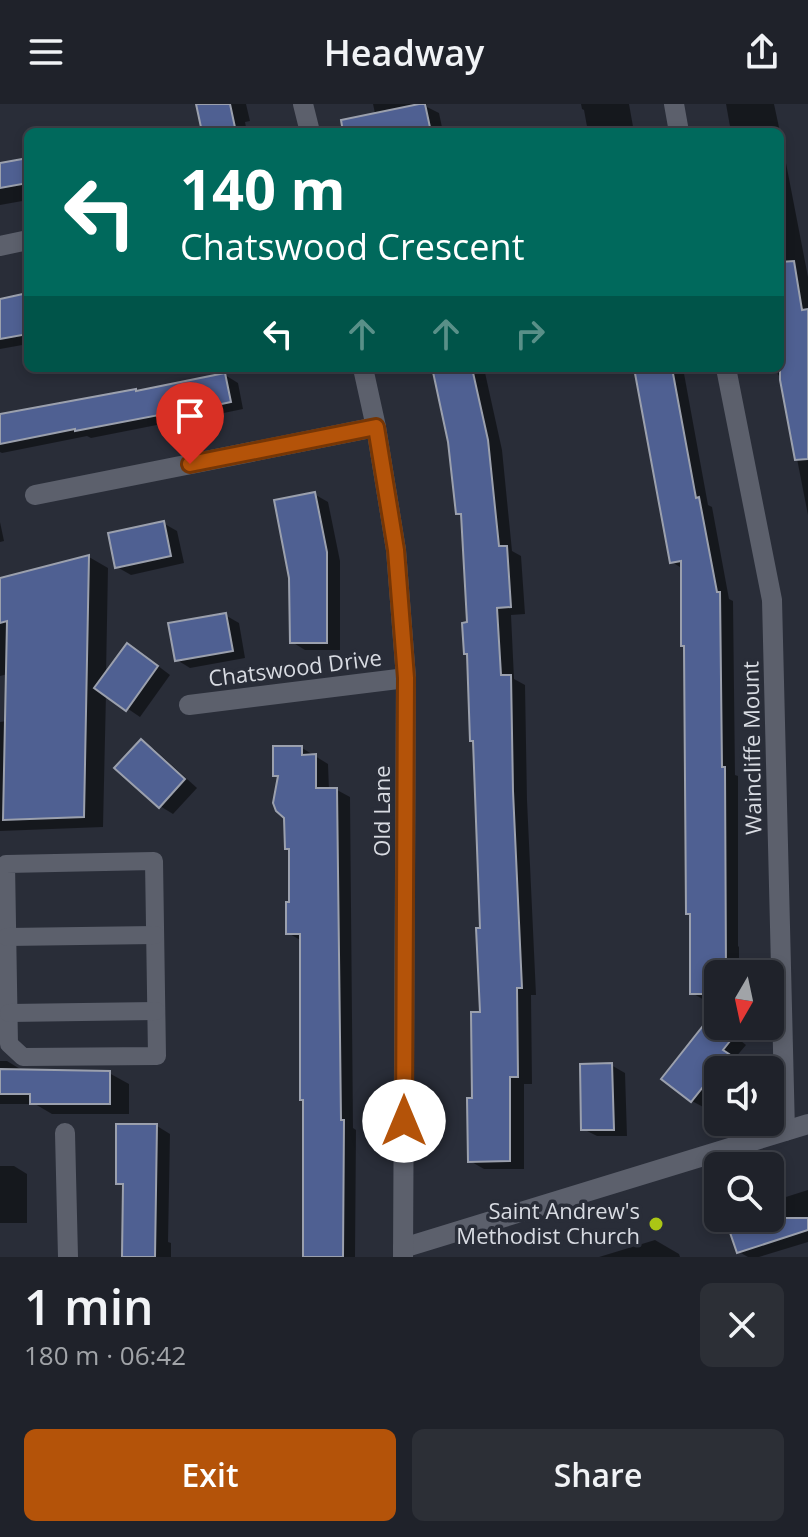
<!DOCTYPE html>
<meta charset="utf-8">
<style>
body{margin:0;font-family:"Open Sans",sans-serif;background:#2c2f36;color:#f1f3f6;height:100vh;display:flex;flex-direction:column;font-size:30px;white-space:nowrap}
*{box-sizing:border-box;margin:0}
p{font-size:26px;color:#a1a4a8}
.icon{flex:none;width:44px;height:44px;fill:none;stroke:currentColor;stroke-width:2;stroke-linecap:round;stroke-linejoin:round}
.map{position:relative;height:1153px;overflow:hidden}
.sheet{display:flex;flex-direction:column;background:#1f222a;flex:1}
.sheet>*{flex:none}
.guide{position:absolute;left:24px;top:24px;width:760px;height:244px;border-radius:12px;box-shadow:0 4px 12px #0003,0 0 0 2px #3c3f47;background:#00695c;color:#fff;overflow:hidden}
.needle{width:52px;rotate:189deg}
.controls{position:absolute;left:704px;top:856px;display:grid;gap:16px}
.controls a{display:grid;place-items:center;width:80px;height:80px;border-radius:12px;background:#1f222a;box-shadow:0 4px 12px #0003,0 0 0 2px #3c3f47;font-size:40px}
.pin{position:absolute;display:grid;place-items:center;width:68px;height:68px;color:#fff;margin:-82px -34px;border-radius:50% 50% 50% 0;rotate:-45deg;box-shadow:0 0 8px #0007}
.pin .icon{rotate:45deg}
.me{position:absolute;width:88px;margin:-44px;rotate:0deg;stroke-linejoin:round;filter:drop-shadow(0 0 6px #0008)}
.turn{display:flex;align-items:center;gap:28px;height:168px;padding:0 24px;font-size:36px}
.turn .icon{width:104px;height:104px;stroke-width:2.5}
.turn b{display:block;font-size:56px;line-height:68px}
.lanes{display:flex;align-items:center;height:76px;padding:0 24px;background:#0003;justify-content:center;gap:40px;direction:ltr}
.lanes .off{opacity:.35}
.round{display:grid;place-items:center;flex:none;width:84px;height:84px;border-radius:12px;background:#2c2f36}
.headline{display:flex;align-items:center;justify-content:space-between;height:136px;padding:0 24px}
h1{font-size:48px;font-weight:600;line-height:60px}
.action{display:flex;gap:16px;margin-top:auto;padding:16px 24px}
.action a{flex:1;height:92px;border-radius:12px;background:#b45309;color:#fff;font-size:32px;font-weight:600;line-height:92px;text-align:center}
.action a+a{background:#2c2f36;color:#f1f3f6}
header{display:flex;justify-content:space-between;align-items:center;height:104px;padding:0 24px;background:#1f222a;font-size:36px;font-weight:600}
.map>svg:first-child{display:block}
.shadow{fill:#0007}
.building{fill:#4f6092;stroke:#9ba0ad;stroke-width:2}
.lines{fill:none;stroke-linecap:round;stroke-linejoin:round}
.lane{stroke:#5c606c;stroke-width:18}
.street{stroke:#5c606c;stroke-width:20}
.secondary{stroke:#5c606c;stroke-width:20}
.route-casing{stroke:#753606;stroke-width:20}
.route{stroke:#b45309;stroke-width:14}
.poi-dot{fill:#abc615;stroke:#292d38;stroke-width:3}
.labels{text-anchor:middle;stroke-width:7;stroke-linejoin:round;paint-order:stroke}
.street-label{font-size:22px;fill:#d8dbe2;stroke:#292d38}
.poi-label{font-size:22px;fill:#d8dbe2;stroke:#292d38;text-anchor:end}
</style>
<header><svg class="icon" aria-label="menu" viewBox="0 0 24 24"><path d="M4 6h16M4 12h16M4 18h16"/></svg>Headway<svg class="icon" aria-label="share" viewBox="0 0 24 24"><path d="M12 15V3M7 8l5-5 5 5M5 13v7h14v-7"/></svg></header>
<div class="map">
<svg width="808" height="1153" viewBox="0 0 808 1153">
<rect width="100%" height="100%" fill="#292d38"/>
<g class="shadow">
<polygon points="198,0 246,0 250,17 245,18 247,28 177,28 203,23"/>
<polygon points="373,0 427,0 427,3 439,9 443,28 379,28"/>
<polygon points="581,0 629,0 634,28 588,28 584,6 582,5"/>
<polygon points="726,0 774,0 780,28 731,28"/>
<polygon points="780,28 808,173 808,411 781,273 778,271 777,264 780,264"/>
<polygon points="28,49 28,96 0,101 0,61 25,56 24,50"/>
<polygon points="23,192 28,195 28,240 0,245 0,197"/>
<polygon points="262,264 289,264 269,268"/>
<polygon points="435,264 484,264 502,346 512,447 521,452 525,510 511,511 514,575 525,581 527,696 536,891 531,891 532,980 524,980 524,1065 484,1065 470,1057 482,910 482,826 469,520 461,411 458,409 450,337"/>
<polygon points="636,264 683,264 708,401 712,403 729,495 733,497 735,671 738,672 738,842 739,843 739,870 718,870 718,897 706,897 692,889 683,465 672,458"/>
<polygon points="225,271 238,279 243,305 180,318 177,317 91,334 87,332 2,349 0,348 0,312 139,289"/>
<polygon points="314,390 328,398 340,457 340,546 305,546 292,538"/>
<polygon points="0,418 4,437 0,438"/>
<polygon points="163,419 177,427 184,459 131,471 117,463"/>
<polygon points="89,453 108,464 106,571 141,549 170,571 140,613 106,590 103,723 0,727 0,618 7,617 8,570 0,572 0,476"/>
<polygon points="225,511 239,519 245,554 190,564 177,556"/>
<polygon points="141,638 154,645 197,684 173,710 160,702"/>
<polygon points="302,644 328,660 329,686 337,686 350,693 353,1024 356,1026 355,1153 305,1153 302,837 288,829 291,800 291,746 287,744 286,713 279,674 275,671"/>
<polygon points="718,920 718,922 723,923 746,941 735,954 741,959 735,966 718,966 718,988 705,1004 692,997"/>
<polygon points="0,957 7,957 25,968 109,969 129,980 129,1010 52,1010 35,1000 0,1000"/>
<polygon points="611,961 625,969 627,1032 597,1032 583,1025"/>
<polygon points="157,1022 170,1030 168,1138 171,1139 171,1153 125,1153 125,1083 118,1079"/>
<polygon points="0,1062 14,1062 27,1070 27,1119 0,1119"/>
<polygon points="808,1086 808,1138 759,1153 748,1153 739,1148 728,1114 770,1114 770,1098"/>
<polygon points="655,1136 679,1150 680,1153 599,1153"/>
</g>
<g class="building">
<polygon points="196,0 230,0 236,28 202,28"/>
<polygon points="419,0 425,0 431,28 343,28 341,16"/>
<polygon points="28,54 28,79 0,84 0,59"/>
<polygon points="794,157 802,206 808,205 808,355 795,356 780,276 780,158"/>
<polygon points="23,190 28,215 28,230 0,235 0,195"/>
<polygon points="449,264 472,264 488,336 499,442 507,442 511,503 497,504 501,571 511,571 513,687 522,884 517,884 518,973 510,973 510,1057 468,1058 467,994 472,994 471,908 480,908 476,824 480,824 473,637 470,637 467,550 464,550 462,519 467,518 461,410 456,410 448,338 433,268"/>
<polygon points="634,264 672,264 696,394 699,393 717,488 720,488 722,663 725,663 726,870 718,870 718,890 690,890 690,810 686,810 684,542 681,542 681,457 670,459"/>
<polygon points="225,269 231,298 165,312 164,310 75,327 75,325 0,340 0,310 136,285 136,287"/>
<polygon points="315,388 327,448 327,539 290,539 289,474 274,396"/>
<polygon points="164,417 171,452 115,464 108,429"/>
<polygon points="89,451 84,713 3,716 7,517 0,519 0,474"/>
<polygon points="226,509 233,547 175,557 168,519"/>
<polygon points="127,539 158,562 126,607 94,584"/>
<polygon points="141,635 185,675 159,704 114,664"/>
<polygon points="273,642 302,642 302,651 316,650 316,684 337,684 341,1016 344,1016 343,1153 303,1153 303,996 300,996 300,830 286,830 286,798 289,798 289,745 285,745 284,714 276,707 273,699 278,672 273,672"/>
<polygon points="710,913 718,919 718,922 721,922 734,932 723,946 729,950 691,998 661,975"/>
<polygon points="612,959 614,1026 581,1026 580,960"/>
<polygon points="0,965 110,967 110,1000 30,1000 30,990 0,990"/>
<polygon points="116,1020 157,1020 155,1153 122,1153 123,1080 116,1080"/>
<polygon points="725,1114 808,1114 808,1126 737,1149"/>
</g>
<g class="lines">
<g class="lane">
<polygon points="154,757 157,952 23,953 9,940 6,760"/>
<polyline points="7,833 155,831"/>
<polyline points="9,909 156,907"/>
</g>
<g class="street">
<polyline points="674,0 679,28"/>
<polyline points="0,142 28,136"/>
<polyline points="726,264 772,496 785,1027"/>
<polyline points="35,391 376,323"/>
<polyline points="189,601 406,574"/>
<polyline points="65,1029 68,1153"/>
<polyline points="403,1144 808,1020"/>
</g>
<g class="secondary">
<polyline points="303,0 310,28"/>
<polyline points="363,264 376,323 396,446 406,574 403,1153"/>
</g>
</g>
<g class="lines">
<defs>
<polyline id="route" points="190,360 376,323 396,446 406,574 404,1017"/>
</defs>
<use href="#route" class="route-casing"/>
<use href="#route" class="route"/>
</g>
<circle class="poi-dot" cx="656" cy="1120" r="8"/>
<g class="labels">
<g class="street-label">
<text transform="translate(295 564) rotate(-7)" y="8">Chatswood Drive</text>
<text transform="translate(752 644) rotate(-91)" y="8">Waincliffe Mount</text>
<text transform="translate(382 707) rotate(-90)" y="8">Old Lane</text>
</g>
<g class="poi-label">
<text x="640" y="1115">Saint Andrew's<tspan x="640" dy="25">Methodist Church</tspan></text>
</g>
</g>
</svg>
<div class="controls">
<a><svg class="needle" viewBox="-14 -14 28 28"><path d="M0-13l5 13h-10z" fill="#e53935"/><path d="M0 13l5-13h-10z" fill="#a1a4a8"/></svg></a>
<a><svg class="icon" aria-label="sound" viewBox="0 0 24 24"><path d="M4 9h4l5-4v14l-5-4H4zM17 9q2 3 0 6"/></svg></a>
<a><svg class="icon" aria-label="search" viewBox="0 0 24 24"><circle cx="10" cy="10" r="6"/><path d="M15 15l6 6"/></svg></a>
</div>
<div class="pin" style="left:190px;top:360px;background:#d93025"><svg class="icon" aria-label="arrive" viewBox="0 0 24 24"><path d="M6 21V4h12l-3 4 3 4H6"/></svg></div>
<svg class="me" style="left:404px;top:1017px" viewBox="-20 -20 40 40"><circle r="19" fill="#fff"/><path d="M0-13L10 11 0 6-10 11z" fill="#b45309"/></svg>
<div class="guide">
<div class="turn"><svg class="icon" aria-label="left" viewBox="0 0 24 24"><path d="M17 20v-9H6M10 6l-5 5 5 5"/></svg><div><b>140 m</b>Chatswood Crescent</div></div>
<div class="lanes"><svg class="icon" aria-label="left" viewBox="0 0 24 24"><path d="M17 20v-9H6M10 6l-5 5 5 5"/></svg><svg class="icon off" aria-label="ahead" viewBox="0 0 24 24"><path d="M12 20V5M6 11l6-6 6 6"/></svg><svg class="icon off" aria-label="ahead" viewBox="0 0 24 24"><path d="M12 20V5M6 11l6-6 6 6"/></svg><svg class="icon off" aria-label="right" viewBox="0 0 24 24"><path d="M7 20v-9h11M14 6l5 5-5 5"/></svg></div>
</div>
</div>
<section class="sheet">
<div class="headline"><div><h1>1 min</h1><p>180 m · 06:42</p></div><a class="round"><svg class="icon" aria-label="close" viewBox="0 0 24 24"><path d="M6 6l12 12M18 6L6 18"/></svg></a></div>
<div class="action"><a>Exit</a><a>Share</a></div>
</section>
